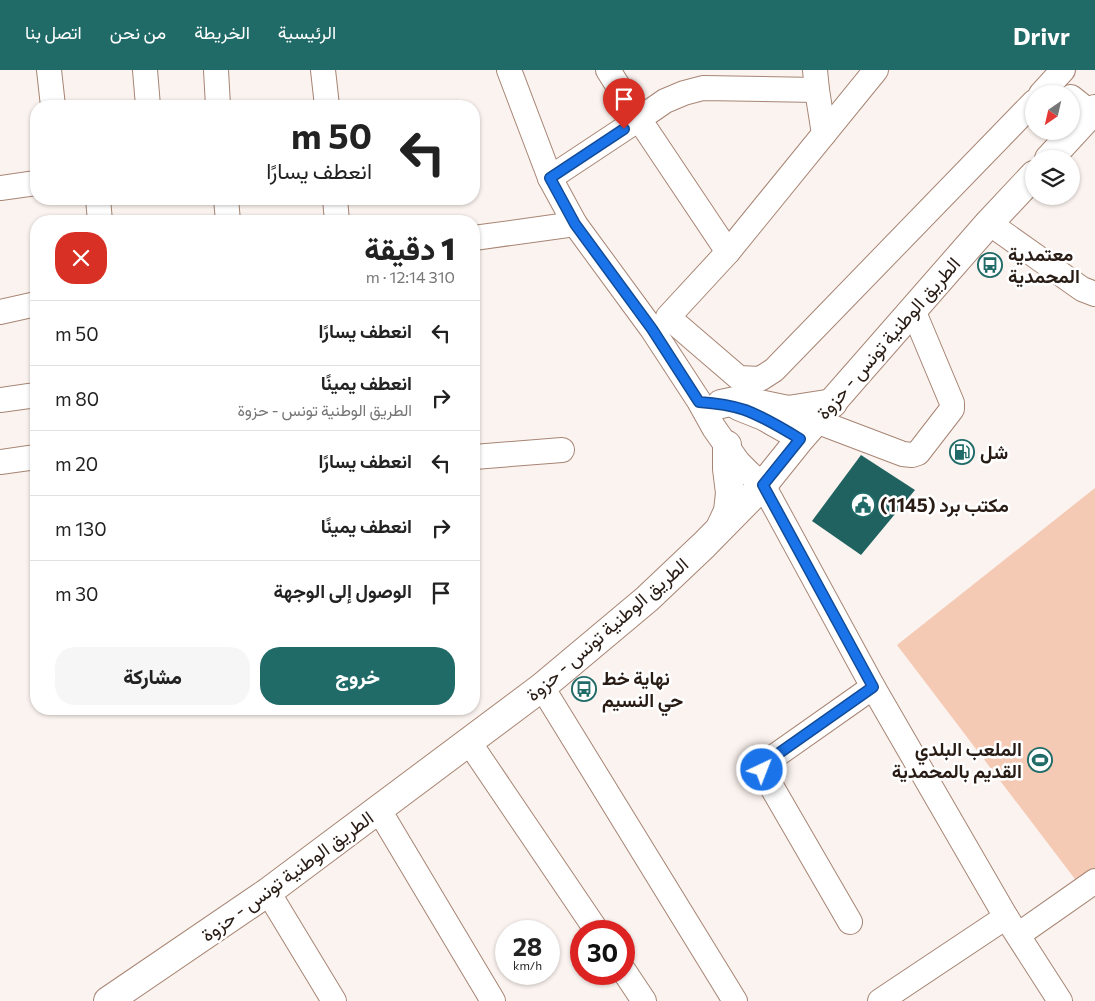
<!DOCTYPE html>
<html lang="ar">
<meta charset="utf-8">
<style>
body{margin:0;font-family:Commissioner,Vazirmatn,sans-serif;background:#f6f6f6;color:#222;direction:rtl;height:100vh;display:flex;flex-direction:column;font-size:19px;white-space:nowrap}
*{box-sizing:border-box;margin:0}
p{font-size:16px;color:#767676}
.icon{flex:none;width:28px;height:28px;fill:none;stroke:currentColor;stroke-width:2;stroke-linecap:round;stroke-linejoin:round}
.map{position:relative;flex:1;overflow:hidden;direction:ltr}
.panel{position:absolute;left:30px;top:145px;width:450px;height:500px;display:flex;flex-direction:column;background:#fff;border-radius:20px;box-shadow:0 1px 4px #0004;direction:rtl}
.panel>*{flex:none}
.banner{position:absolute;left:30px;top:30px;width:450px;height:105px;border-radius:20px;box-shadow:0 1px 4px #0004;direction:rtl;background:#fff;color:#222;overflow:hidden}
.needle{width:32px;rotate:214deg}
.fabs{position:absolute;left:1025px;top:15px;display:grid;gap:10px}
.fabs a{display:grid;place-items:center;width:55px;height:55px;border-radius:50%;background:#fff;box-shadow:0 1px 4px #0004;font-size:25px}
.speed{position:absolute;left:495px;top:850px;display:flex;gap:10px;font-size:25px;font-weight:700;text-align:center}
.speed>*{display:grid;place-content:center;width:65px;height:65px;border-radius:50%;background:#fff;box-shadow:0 1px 4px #0004;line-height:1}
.speed small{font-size:12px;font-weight:400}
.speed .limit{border:8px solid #d22;background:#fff;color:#111}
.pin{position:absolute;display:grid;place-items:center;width:42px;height:42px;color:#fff;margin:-51px -21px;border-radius:50% 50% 50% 0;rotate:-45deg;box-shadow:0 0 5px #0007}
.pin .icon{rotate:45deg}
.me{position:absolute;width:55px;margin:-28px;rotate:43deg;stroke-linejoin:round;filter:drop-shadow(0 0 4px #0008)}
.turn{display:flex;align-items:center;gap:18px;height:105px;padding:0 25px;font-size:22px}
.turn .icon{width:65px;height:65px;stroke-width:2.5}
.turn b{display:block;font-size:35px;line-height:42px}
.round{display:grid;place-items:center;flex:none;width:52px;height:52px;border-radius:20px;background:#f6f6f6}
.headline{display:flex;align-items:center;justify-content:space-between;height:85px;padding:0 25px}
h1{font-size:30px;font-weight:800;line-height:38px}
.action{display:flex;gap:10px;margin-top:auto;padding:10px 25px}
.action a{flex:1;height:58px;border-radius:20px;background:#206b68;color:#fff;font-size:20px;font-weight:800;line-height:58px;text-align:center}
.action a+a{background:#f6f6f6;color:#222}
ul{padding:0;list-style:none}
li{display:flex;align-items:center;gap:15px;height:65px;padding:0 25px;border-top:1px solid #e0e0e0}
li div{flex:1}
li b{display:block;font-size:19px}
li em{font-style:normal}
header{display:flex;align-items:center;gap:30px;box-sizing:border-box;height:70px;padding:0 25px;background:#206b68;color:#fff}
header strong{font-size:24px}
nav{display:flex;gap:28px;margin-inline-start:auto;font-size:18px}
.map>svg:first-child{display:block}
.green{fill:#f5cab5}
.building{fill:#20625f}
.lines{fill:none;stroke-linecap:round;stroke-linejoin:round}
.minor-casing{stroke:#a78574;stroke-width:26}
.major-casing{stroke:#a78574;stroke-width:30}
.minor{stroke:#fff;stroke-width:24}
.major{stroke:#fff;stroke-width:28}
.route-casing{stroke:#114b97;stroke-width:12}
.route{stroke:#1a73e8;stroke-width:9}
.labels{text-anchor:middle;stroke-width:5;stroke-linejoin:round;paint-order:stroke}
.poi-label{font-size:19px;font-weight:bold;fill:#291c15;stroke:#fff;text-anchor:start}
.street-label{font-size:19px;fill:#291c15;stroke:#fff}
</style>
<header>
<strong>Drivr</strong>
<nav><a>الرئيسية</a><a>الخريطة</a><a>من نحن</a><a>اتصل بنا</a></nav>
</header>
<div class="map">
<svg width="1095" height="931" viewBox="0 0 1095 931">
<rect width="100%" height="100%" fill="#fbf3ef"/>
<polygon class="green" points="1095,418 1095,806 1081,817 897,575"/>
<polygon class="building" points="861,385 915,420 861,485 812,451"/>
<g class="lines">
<defs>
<g id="minor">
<polyline points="49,0 53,36"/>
<polyline points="145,0 148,36"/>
<polyline points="216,0 218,36"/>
<polyline points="323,0 327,36"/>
<polyline points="509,0 550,108 575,154 652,259 699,331 714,358 738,392 750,404 763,415 873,617 1006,847 1060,931"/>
<polyline points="815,0 817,20 824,64"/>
<polyline points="876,0 728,182 668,247 739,308 760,309 774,300 1034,32"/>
<polyline points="1041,24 1063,0"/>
<polyline points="1071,27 1091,43"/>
<polyline points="550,108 639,49 608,0"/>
<polyline points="0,118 36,113"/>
<polyline points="98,129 100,151"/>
<polyline points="226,129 228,151"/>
<polyline points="335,129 337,151"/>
<polyline points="989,153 1082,219 1095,224"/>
<polyline points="474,168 575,154"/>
<polyline points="728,182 639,49 665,31 684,23 703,18 817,20"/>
<polyline points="0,242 36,234"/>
<polyline points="0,330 36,325"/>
<polyline points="738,338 763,348 800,369"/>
<polyline points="816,351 903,384 912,385 918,383 952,339 952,333 913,240"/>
<polyline points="474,387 562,380"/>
<polyline points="0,392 36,387"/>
<polyline points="542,617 735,931"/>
<polyline points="469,672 597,861"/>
<polyline points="379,740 493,931"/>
<polyline points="268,822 334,931"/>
<polyline points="850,852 762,700 762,696 765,693 873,617"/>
<polyline points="1018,865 1095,811"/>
<polyline points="624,901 644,931"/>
<polyline points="880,931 1006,847"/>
</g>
<g id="major">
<polyline points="1049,89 1095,39"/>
<polyline points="721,334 740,330 788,340 833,333"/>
<polyline points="721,456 728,441 730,423 727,399 727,375"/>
<polyline points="108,931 268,822 542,617 647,529 704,475 763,415 800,369 989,153 1034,105"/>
</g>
</defs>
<use href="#minor" class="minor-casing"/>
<use href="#major" class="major-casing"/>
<use href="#minor" class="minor"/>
<use href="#major" class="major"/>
</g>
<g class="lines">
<defs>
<path id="route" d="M624,59L550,108L575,154L652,259L699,332C714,333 730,335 745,340C764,347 782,358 800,369L763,415L873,617L765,693L762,696V700"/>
</defs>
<use href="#route" class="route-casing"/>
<use href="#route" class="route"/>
</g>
<defs>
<symbol id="bus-ring" viewBox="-11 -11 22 22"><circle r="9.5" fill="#fff" stroke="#206b68" stroke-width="1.5"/><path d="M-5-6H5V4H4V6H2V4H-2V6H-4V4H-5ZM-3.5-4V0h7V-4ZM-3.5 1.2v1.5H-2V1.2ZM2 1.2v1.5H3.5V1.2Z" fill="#206b68"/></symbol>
<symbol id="fuel-ring" viewBox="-11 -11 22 22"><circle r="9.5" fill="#fff" stroke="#206b68" stroke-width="1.5"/><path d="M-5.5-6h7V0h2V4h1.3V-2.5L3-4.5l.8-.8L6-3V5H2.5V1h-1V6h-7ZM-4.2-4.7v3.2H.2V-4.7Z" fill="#206b68"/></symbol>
<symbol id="civic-ring" viewBox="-11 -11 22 22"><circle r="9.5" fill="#fff" stroke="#206b68" stroke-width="1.5"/><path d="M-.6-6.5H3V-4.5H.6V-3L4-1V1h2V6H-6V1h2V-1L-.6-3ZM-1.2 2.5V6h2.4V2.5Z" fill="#206b68"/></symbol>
<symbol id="stadium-ring" viewBox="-11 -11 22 22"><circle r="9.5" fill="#fff" stroke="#206b68" stroke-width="1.5"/><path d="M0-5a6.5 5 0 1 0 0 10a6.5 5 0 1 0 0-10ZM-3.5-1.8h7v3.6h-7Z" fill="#206b68"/></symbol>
</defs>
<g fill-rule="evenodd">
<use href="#bus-ring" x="976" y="181" width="28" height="28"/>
<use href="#fuel-ring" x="948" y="368" width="28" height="28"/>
<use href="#civic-ring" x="849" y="421" width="28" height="28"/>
<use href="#bus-ring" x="570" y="605" width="28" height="28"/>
<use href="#stadium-ring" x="1026" y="676" width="28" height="28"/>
</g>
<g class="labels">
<g class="poi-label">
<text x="1008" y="191">معتمدية<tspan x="1008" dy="22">المحمدية</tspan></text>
<text x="980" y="389">شل</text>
<text x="880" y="442">مكتب برد (1145)</text>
<text x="602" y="615">نهاية خط<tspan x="602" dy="22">حي النسيم</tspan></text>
<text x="1022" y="686" text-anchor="end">الملعب البلدي<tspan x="1022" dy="22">القديم بالمحمدية</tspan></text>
</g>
<g class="street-label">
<text transform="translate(888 268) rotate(-49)" y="7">الطريق الوطنية تونس - حزوة</text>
<text transform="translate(607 559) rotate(-41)" y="7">الطريق الوطنية تونس - حزوة</text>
<text transform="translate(287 806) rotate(-36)" y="7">الطريق الوطنية تونس - حزوة</text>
</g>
</g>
</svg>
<div class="fabs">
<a><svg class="needle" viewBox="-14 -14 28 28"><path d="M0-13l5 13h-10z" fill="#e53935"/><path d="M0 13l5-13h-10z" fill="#767676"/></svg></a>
<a><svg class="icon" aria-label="layers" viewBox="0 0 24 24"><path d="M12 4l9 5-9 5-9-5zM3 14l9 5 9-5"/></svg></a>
</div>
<div class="speed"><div>28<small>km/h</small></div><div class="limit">30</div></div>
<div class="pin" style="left:624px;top:59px;background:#d93025"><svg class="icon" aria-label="arrive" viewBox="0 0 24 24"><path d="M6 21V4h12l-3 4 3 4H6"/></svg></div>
<svg class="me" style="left:762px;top:700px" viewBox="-20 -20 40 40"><circle r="17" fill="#1a73e8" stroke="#fff" stroke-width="3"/><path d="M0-11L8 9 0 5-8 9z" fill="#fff"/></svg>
<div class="banner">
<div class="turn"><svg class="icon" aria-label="left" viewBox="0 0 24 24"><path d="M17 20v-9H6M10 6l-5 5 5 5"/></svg><div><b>50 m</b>انعطف يسارًا</div></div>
</div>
<section class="panel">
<div class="headline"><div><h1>1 دقيقة</h1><p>310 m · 12:14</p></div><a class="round" style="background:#d93025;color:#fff"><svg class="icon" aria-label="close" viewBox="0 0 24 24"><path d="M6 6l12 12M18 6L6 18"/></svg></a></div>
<ul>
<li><svg class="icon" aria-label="left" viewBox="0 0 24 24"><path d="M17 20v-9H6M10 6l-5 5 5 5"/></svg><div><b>انعطف يسارًا</b></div><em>50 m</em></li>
<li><svg class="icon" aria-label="right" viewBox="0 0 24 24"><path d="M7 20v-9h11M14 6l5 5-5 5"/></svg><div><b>انعطف يمينًا</b><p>الطريق الوطنية تونس - حزوة</p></div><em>80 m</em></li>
<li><svg class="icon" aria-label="left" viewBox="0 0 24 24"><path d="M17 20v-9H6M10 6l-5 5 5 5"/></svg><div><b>انعطف يسارًا</b></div><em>20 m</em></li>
<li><svg class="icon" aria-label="right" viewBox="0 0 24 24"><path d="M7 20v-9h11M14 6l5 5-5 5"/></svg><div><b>انعطف يمينًا</b></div><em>130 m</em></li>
<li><svg class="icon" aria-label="arrive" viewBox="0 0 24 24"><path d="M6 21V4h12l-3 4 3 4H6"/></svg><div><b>الوصول إلى الوجهة</b></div><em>30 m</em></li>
</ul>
<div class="action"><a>خروج</a><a>مشاركة</a></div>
</section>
</div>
